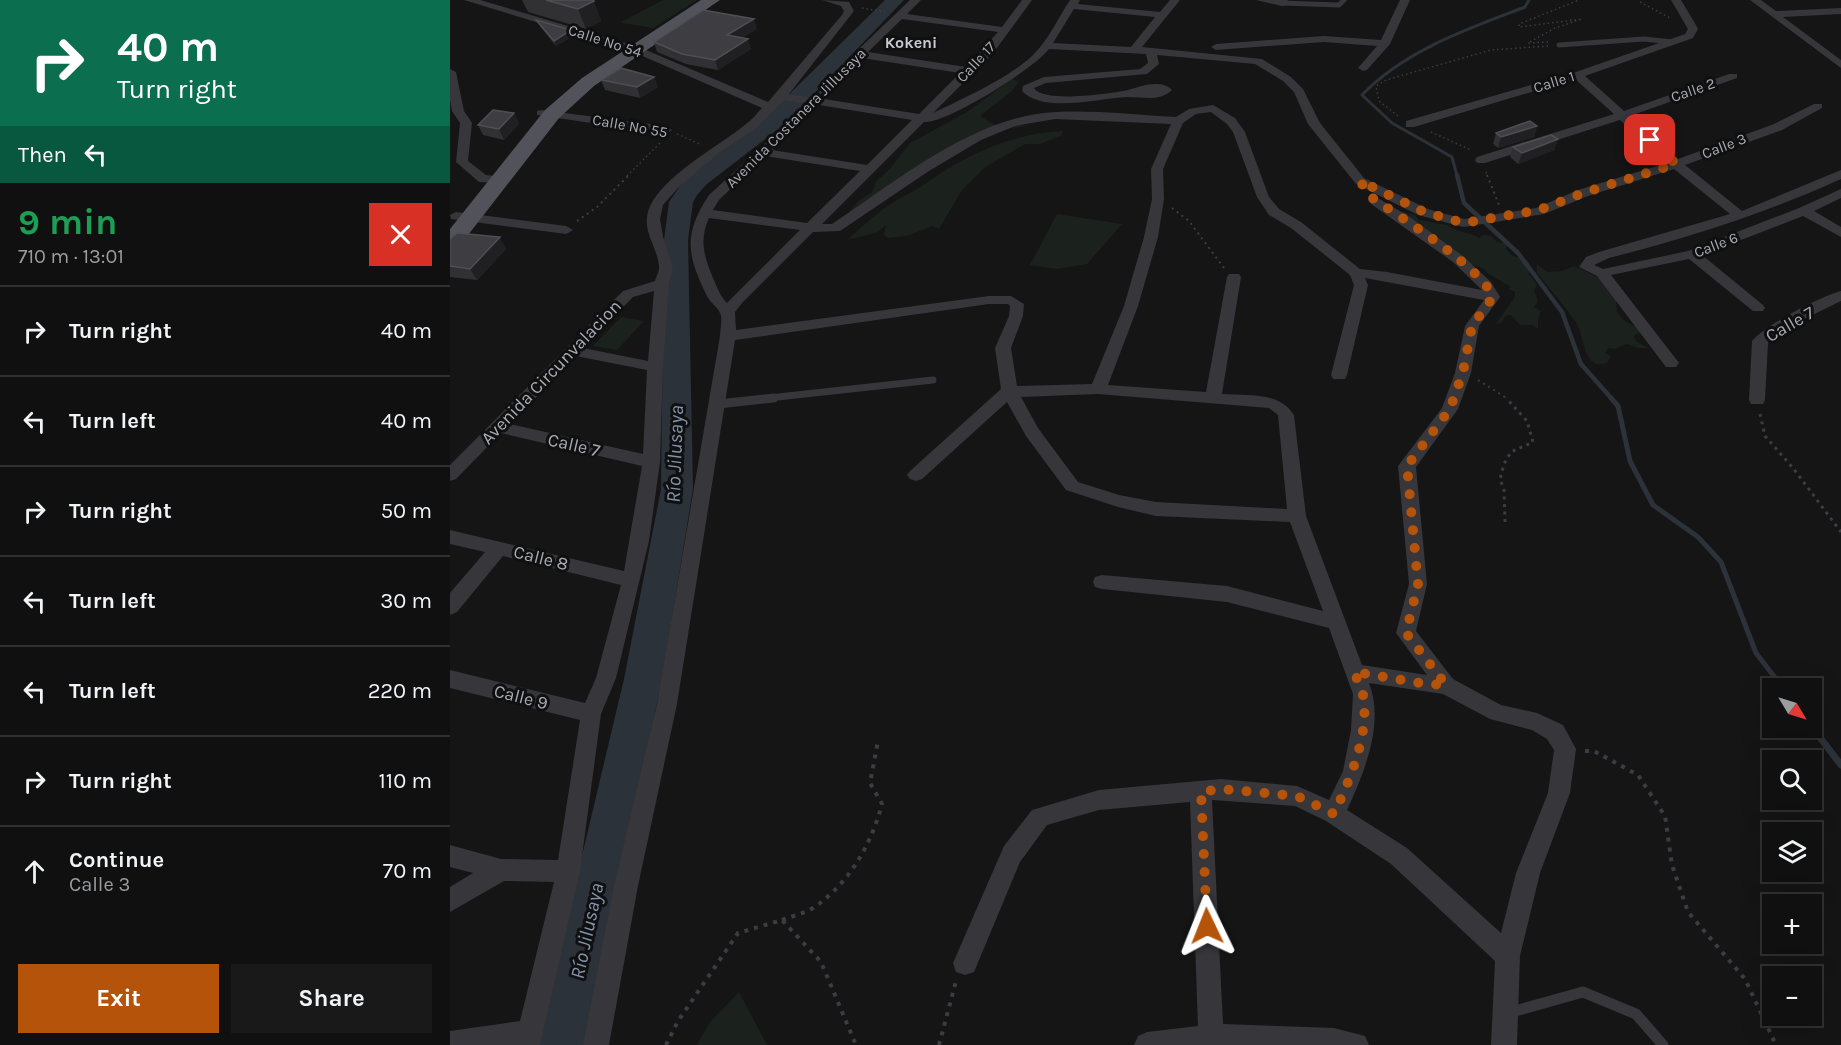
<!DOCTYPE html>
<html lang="en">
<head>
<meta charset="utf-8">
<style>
  :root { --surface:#101010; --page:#191919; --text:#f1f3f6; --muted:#9c9d9f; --line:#303030; --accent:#b45309 }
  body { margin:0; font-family:Karla,sans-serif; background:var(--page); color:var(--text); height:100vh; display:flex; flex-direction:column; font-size:22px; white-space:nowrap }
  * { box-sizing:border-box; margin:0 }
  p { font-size:20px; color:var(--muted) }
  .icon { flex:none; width:33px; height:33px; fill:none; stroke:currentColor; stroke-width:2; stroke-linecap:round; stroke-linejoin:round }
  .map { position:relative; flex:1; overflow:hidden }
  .panel { display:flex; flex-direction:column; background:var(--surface); width:450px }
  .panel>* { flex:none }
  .guide { background:#0b6e4f; color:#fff; overflow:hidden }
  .needle { width:39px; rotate:128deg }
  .fabs { position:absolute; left:1312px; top:678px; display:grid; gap:12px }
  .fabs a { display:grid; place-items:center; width:60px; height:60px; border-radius:0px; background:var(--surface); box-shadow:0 6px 24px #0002,0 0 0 2px var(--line); font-size:30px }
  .pin { position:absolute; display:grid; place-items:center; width:51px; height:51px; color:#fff; margin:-26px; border-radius:12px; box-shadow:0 3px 9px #0006 }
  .me { position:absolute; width:66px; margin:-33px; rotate:358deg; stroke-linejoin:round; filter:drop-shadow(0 0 4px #0008) }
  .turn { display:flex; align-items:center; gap:21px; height:126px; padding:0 18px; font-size:27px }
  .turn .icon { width:78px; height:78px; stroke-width:2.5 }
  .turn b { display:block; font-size:42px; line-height:51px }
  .then { display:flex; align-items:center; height:57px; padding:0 18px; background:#0003; gap:12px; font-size:22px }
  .round { display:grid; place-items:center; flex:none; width:63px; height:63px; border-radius:0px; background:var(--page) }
  .headline { display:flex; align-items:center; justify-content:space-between; height:102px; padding:0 18px }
  h1 { font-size:36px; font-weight:700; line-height:45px; color:#1e9e55 }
  .action { display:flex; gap:12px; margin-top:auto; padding:12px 18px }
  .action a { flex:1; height:69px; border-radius:0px; background:var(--accent); color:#fff; font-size:24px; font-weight:700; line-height:69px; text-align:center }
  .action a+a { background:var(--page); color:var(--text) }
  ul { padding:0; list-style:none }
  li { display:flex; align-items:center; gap:18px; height:90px; padding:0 18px; border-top:2px solid var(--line) }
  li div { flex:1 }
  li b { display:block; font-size:22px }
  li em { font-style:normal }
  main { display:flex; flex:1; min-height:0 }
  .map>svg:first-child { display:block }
  .green { fill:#1b211d }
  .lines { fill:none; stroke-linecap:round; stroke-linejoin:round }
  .stream-far3 { stroke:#2c3239; stroke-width:3 }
  .stream-far2 { stroke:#2c3239; stroke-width:4.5 }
  .stream-far1 { stroke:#2c3239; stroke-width:5 }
  .stream { stroke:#2c3239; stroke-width:7 }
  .river { fill:#2c3239; fill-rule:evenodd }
  .path-far3 { stroke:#3c3d42; stroke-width:1.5; stroke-dasharray:1.5 3; stroke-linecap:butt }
  .path-far2 { stroke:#3c3d42; stroke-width:2; stroke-dasharray:2 4; stroke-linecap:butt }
  .path-far1 { stroke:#3c3d42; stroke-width:3; stroke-dasharray:3 4.5; stroke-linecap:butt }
  .path { stroke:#3c3d42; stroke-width:4; stroke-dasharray:4 6; stroke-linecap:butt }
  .service-far3 { stroke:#36363b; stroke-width:5 }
  .service-far2 { stroke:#36363b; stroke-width:7 }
  .service-far1 { stroke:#36363b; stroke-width:9 }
  .service { stroke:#36363b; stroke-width:11 }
  .minor { fill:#36363b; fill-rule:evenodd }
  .primary { fill:#52535a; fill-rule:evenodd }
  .wall { fill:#313134 }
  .shaded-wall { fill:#202022 }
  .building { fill:#3e3e42; stroke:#4e4f54; stroke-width:1.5 }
  .route { stroke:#b45309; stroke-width:10; stroke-dasharray:0 18 }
  .labels { text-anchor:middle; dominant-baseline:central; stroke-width:6; stroke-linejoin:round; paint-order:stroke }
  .far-street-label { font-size:15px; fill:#a8aab5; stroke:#101011 }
  .far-neighbourhood-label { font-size:16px; font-weight:bold; fill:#c8cad2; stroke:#101011 }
  .street-label { font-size:18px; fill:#a8aab5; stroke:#101011 }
  .water-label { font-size:20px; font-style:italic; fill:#8294ad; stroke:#101011 }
</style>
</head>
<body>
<main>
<section class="panel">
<div class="guide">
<div class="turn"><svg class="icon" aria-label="right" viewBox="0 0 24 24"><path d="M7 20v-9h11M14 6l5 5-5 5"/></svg><div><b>40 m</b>Turn right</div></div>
<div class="then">Then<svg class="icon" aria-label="left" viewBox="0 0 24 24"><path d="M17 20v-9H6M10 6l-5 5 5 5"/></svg></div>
</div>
<div class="headline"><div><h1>9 min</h1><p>710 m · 13:01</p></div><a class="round" style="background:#d93025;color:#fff"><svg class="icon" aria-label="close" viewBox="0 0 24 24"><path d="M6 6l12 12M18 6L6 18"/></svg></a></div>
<ul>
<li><svg class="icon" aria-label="right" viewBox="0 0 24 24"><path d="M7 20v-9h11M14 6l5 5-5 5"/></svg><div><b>Turn right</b></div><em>40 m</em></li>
<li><svg class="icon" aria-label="left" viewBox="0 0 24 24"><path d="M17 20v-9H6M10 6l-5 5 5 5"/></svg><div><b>Turn left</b></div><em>40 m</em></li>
<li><svg class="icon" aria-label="right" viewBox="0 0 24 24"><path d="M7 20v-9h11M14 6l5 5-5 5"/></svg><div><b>Turn right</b></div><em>50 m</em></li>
<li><svg class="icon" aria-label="left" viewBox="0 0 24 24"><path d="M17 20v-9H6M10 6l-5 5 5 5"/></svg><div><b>Turn left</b></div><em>30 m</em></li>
<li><svg class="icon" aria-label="left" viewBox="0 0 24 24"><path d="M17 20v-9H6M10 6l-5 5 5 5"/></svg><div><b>Turn left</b></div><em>220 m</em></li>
<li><svg class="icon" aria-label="right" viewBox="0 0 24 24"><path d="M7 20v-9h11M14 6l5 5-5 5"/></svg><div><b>Turn right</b></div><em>110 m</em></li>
<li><svg class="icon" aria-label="ahead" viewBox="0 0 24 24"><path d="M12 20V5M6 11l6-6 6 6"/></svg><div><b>Continue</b><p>Calle 3</p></div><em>70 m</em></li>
</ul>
<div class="action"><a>Exit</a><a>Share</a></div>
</section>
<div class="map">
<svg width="1391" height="1045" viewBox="0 0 1391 1045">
  <rect width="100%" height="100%" fill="#151516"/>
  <g class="green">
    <polygon points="213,0 247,0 203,28 172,23 173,21"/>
    <polygon points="562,79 569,82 562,91 530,116 546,126 582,125 549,130 497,156 390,223 408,201 422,192 426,181 440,169 460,143 517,112"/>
    <path d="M613,131L611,136L590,144H575L534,168L512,190L489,229L482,226L457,236L438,238L434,235L436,225L426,233L397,240C412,227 427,212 444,202C453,196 463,192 472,186C515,155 559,134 613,131Z"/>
    <path d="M947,210L965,215L969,220C980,221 988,224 998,225C1006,233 1019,231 1029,238L1033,235L1041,236L1046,241L1057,244L1056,249L1063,256L1077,260L1080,265L1079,274L1087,285L1084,291L1088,301L1084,307L1091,311L1088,319V329L1083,325H1070L1061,315L1055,316L1052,322L1045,325L1065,297V292L1058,289L1061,287L1039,274L1034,269L1021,264L999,245Z"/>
    <polygon points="607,214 672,224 637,264 607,269 580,265"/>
    <path d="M1087,264L1097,272L1112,271L1124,266L1153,280L1166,298L1167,312L1173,320L1190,329L1191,332L1183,336L1187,342L1198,348H1188L1177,344L1165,349L1158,348L1155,353L1161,356L1157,363C1150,365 1144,365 1140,359C1133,351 1132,330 1125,321C1113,304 1100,289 1087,273Z"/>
    <polygon points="171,317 194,321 167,350 143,346"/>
    <polygon points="289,992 317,1045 247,1045 260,1022"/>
  </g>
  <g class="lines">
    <path class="stream-far3" d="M1007,176L1002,157L942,123L912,95C955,50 1018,29 1075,7L1079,0"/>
    <polyline class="stream-far2" points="1007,175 1014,203 1068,253 1112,312 1131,364 1162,399"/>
    <polyline class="stream-far1" points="1161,398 1168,406 1180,461 1203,505 1248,537 1271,562 1306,653 1330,684"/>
    <g class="stream">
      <polyline points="1328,682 1333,688"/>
      <polyline points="1362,727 1391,765"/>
    </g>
    <polygon class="river" points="435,0 454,0 336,123 257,184 247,195 243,202 238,240 243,489 212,679 135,1045 87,1045 174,679 211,489 214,240 219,202 230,186 241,174 320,113"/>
    <g class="path-far3">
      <polyline points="1190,2 1220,18"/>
      <polyline points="412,8 435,12"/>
      <polyline points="1098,42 1078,43 1105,28 1132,19 1069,27 1069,24 1129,0"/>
      <polyline points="948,116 929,101 926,86 936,80 1041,50 1099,46"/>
      <polyline points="981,132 1021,150"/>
      <polyline points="227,134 252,145"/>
      <polyline points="1036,172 1038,176"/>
      <polyline points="177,176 211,142"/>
    </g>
    <g class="path-far2">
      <polyline points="1037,175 1049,205"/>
      <polyline points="722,208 739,221 774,268"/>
      <polyline points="127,221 147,207 179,175"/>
      <polyline points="1028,380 1058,399"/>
    </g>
    <g class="path-far1">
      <polyline points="1310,414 1315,436 1343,468 1391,532"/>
      <polyline points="1055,522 1054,490 1050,479 1054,464 1061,452 1083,442 1077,421 1056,398"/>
    </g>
    <g class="path">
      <polyline points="1135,751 1144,751 1188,775 1215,816 1222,865 1238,912 1295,979 1326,1045"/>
      <path d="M332,920C342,916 353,914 363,908C399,884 421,845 432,804L420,783L428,741"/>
      <polyline points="216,1045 228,1021 288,933 332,920 371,962 406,1045"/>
      <polyline points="489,1045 506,981"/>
    </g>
    <g class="service-far3">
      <polyline points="832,3 889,5 894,0"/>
      <polyline points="1109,45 1194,39 1223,42"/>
    </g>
    <polyline class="service-far2" points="310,399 483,380"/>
    <polyline class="service-far1" points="268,404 324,398"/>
    <polyline class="service" points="1058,1013 1133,992 1186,1014 1213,1045"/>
    <g class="minor">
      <path d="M14,0H30L189,47L318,102L392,15L394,11L391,6L372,0L399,2L404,11L339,94L364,98L392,65L460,0H471L457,14L552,27L572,0H582L544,52L483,113C512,99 561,77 584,54C599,39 608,18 620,0H630L628,4L710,12L720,0H730L692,47L812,59L841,77L853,89L870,123L914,178L978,209L1014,219L1086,208L1128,190L1217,163L1170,120L1035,163H1027L1025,160L1027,157L1164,114L1125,79L964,127H956V121L1123,73L1235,34L1238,29L1221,0H1231L1246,25L1248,29L1243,38L1135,76L1174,111L1279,74H1287V78L1180,116L1228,159L1324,124L1364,104H1372V108L1332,130L1235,165L1292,211L1391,170V179C1316,213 1239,238 1159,258L1144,265L1153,269L1238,251L1349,208L1391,189V198L1364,211L1391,227V237L1353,216L1252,255L1313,305L1315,308L1313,311H1303L1239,259L1161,275L1226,359L1229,363L1226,367H1216L1147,276L1129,267L1136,257L1149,252L1280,214L1224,169L1138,196L1094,214L1014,227L1009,226L968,215L906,184L858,124L844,92L833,81L805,64L707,55L709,64L697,74L596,83L584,88C593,103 656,94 673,91C684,89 694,84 705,84C712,84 717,85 722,90C709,102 693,97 677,97C649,98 594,114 572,91L573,86L594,77L690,69L698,63L696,54L599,49C585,68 496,124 474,122L372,224H382C447,181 526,115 606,112C645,110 686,115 726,117L739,109L763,105L785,118L795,132L819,197L829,209L851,222L910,269L937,272L1032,290L1003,262L921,204L919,201L921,198L926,197L960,217L1013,256L1041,282L1050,297L1029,326L1021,373L1008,409L966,467L977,584L966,631L1003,679L1051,705L1087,713L1113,725L1126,749L1120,793L1090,873L1070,956L1067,1045H1041L1045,961L941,864L876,821L845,806L762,800L773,1024L884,1028L915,1036L919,1045H684L688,1036L697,1032L748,1026L740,802L649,810L597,825L570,862L524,972L515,975L506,972L503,963L554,846L582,810L649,790L771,779L847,786L879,800L893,771L901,730L903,694L879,628L777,602L652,589L645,587L643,582L645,577L652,575L777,586L873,611L840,522L706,516L668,507L616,490L576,436L557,402L472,479L466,481L460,479L457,475L460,471L551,389L545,348L559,316L560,306L558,304H539L285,340L227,704L188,886L159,1045H133L164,886L207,704L270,336C270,330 273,318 270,313C267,306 259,302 256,294C236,253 234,233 259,195L358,104L334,100L304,130L269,153L229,187L213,205L210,219L213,237L223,267L219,284L213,367L210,462L199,541L166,678L151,714L130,871L90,1045H0V1031L70,1021L104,882L54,881L0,912V887L23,873L0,867V845L51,859L108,860L130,720L0,688V670L135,703L146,678L171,585L53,556L7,612L0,615V593L35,552L0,544V530L174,571L192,466L51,433L6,479L0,481V465L173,291L205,281C206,277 209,272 209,268C209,251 195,236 197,218C200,182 270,146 296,124C302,120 307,113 312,108L181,51ZM624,9L705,17L681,47L603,43ZM452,19L548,32L516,67L418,52ZM412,58L510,73L469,114L374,99ZM369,105L462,120L417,165L322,150ZM761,112L777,124L783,132L807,197L819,215L841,228L900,275L904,285L881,375L883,379H895L897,375L918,285L915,278L1034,300L1015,326L1005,373L992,408L948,466L959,584L946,633L977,675L912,665L856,516L844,415C829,391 797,396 772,394L791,277L789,274H779L777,277L756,392L658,385L688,306L708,237L714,199L713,169L733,123L746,114ZM605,119L721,124L701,169L702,199L694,237L674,306L642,384L567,386L561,348L573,316L574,304L561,296H539L286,330L285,312L293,302L363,232L390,231L479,171L531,140L565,126ZM315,156L410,171L357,223L263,210L269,200ZM259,218L350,230L277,303C270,296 267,287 263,278C254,256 249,240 259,218ZM204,291L198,361L133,348L183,297ZM126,356L197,370L193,454L60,424ZM648,394L819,408L828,415L837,509L706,502L669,495L628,482L588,428L571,397ZM919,683L993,694L1040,719L1082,730L1097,739L1104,750L1098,793L1066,873L1051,933L957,848L897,810C914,773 935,724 919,683Z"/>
      <polygon points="806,0 838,0 836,5 832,6"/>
      <polygon points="950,0 960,0 940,44 917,70 913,71 908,68 927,46 874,42 766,50 761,47 766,44 874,36 931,40"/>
      <polygon points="1300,0 1311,0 1326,11 1391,8 1391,14 1333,17 1391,60 1391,68"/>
      <polygon points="0,69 6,72 14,111 22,123 18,161 36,175 54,177 56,180 54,183 29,182 6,162 10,123 2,111 0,100"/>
      <polygon points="91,110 216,126 222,130 216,134 87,115 87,111"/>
      <polygon points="6,212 116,226 123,230 116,234 1,219 0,215"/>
      <path d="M1391,291V301L1334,329L1318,343L1315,400L1313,404H1301L1299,400L1302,341C1315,325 1371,296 1391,291Z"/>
    </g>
    <polygon class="primary" points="251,0 270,0 144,86 109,118 8,248 0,249 0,229 95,110 132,78"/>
  </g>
  <g class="wall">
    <polygon points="72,0 143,0 151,21 136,29 78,12"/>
    <polygon points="86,20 123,36 106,46 89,25"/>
    <polygon points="307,29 292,38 301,49 268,70 236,64 207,52 204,42"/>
    <polygon points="204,77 208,87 190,98 155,90 151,80"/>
    <polygon points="64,113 69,124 54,140 33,135 28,125"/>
    <polygon points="1087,126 1084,137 1048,148 1043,144 1046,133"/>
    <polygon points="1108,139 1104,150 1068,164 1060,157 1063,147"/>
    <polygon points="0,239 56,249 27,280 0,277"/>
  </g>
  <g class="shaded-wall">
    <polygon points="144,1 151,21 136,29 128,9"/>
    <polygon points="304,19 307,29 280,45 277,35"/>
    <polygon points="121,30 123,36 106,46 104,41"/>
    <polygon points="298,39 301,49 268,70 265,60"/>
    <polygon points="204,77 208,87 190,98 187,87"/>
    <polygon points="64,113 69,124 54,140 49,129"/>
    <polygon points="1087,126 1084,137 1048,148 1051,137"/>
    <polygon points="1108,139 1104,150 1068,164 1072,153"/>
    <polygon points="50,237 56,249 27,280 20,269"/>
  </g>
  <g class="building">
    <polygon points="96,0 143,0 144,1 128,9"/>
    <polygon points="253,10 304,19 277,35 298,39 265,60 232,54 204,42"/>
    <polygon points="86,20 121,30 104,41"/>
    <polygon points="171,68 204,77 187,87 151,80"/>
    <polygon points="43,110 64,113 49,129 28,125"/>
    <polygon points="1080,121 1087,126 1051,137 1046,133"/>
    <polygon points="1101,135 1108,139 1072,153 1063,147"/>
    <polygon points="7,233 50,237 20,269 0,266 0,239"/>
  </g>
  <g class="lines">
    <path class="route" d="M757,926L751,792L771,789L847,796L884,814C900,779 920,734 913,695C911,687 907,679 904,672L976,684L996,685L956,633L968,584L957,466L1000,409L1013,372L1022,326L1043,297C1031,267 950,217 921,197L910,181L974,212L1014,223L1089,210L1133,193L1226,164L1200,140"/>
  </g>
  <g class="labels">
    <g class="far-street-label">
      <text transform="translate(155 41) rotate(18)">Calle Nº 54</text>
      <text transform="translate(526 62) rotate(-47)">Calle 17</text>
      <text transform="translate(1104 82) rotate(-17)">Calle 1</text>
      <text transform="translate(1243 90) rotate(-19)">Calle 2</text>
      <text transform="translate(346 118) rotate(-45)">Avenida Costanera Jillusaya</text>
      <text transform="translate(180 126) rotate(10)">Calle Nº 55</text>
      <text transform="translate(1274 146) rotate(-21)">Calle 3</text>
      <text transform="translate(1266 245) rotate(-21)">Calle 6</text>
    </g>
    <g class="far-neighbourhood-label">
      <text x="461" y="42">Kokeni</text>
    </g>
    <g class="street-label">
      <text transform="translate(1340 324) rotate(-30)">Calle 7</text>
      <text transform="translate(101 372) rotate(-46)">Avenida Circunvalacion</text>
      <text transform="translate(124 445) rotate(13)">Calle 7</text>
      <text transform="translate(91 558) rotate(14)">Calle 8</text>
      <text transform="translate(71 697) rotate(14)">Calle 9</text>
    </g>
    <g class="water-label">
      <text transform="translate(225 454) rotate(-88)">Río Jilusaya</text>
      <text transform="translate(137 931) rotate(-78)">Río Jilusaya</text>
    </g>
  </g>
</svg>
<div class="fabs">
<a><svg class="needle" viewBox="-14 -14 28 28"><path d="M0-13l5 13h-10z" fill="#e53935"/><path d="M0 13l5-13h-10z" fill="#9c9d9f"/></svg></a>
<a><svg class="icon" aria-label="search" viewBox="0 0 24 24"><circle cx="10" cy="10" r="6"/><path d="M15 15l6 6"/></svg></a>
<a><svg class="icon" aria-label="layers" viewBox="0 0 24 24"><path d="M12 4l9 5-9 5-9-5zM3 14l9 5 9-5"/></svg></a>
<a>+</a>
<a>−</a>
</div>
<div class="pin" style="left:1200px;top:140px;background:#d93025"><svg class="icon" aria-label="arrive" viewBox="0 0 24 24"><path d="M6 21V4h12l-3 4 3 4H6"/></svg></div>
<svg class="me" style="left:757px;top:926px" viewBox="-20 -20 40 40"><path d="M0-17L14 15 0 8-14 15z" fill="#b45309" stroke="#fff" stroke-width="4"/></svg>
</div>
</main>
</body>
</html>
